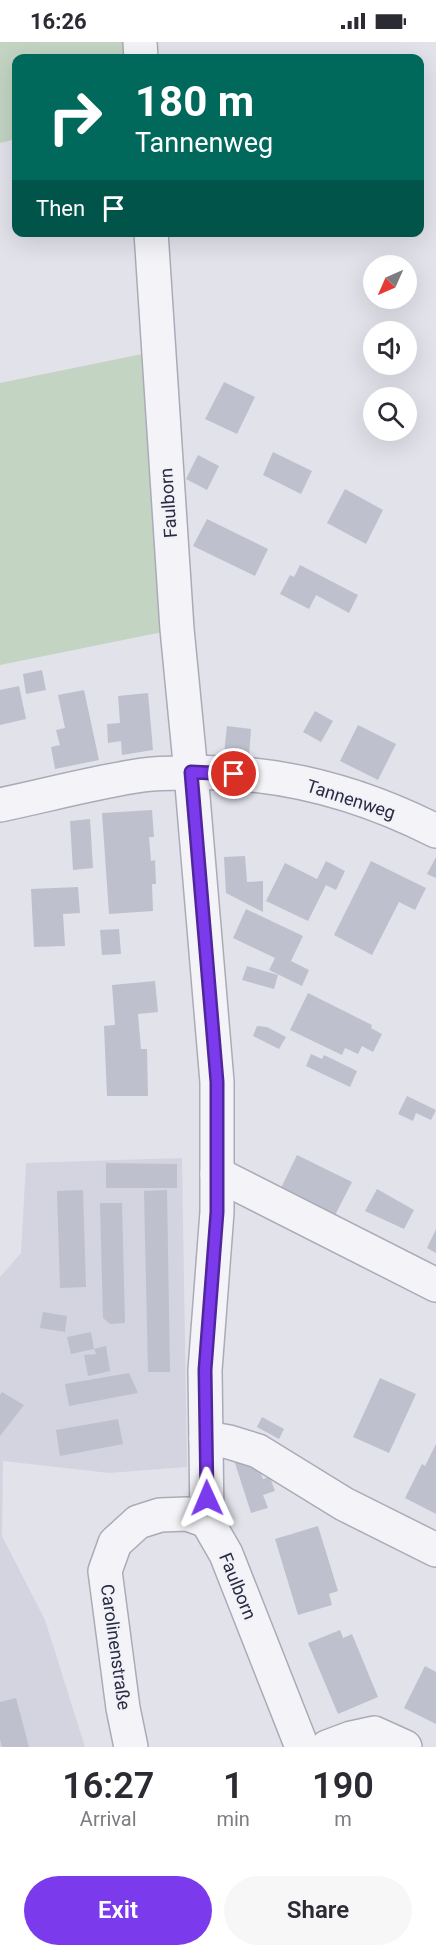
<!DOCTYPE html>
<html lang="en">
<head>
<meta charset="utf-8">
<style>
  :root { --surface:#fff; --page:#f7f7f7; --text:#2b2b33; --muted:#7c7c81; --accent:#7c3aed }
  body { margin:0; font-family:Roboto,sans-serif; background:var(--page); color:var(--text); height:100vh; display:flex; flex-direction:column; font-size:22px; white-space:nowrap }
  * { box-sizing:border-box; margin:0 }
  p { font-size:20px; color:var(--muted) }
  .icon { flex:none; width:33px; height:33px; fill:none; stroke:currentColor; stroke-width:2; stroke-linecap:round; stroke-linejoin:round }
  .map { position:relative; height:1705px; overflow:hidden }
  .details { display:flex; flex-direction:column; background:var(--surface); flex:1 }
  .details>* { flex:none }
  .banner { position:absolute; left:12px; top:12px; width:412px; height:183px; border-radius:12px; box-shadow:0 6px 24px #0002; background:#00695c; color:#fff; overflow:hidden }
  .needle { width:39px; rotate:225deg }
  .tools { position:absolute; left:363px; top:213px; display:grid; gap:12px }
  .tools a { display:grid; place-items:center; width:54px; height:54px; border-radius:50%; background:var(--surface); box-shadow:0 6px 24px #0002; font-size:30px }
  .pin { position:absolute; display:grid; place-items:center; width:51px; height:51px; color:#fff; margin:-26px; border:3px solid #fff; border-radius:50%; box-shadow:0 2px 6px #0007 }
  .me { position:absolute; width:66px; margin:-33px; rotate:359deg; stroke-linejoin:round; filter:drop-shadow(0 0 4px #0008) }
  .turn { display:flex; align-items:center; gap:21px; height:126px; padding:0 24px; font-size:27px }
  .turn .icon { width:78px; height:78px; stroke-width:2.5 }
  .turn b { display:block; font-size:42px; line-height:51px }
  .then { display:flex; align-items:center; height:57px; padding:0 24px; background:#0003; gap:12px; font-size:22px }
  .eta { display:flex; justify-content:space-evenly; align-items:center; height:102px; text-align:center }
  .eta b { font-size:36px; font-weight:600; line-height:42px }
  .button { display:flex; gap:12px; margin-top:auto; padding:12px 24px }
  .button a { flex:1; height:69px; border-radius:36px; background:var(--accent); color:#fff; font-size:24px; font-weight:600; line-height:69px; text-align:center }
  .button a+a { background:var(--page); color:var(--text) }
  .status { display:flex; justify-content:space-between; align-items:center; height:42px; padding:0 30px; background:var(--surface); direction:ltr }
  .status svg { height:16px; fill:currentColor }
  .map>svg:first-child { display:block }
  .built { fill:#d3d4df }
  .green { fill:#c3d4c3 }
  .building { fill:#bfc0cd }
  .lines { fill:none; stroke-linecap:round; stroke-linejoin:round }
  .minor-casing { stroke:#aaabb8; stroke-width:36 }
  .minor { stroke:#f4f4f8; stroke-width:33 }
  .route-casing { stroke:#51269a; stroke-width:15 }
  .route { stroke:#7c3aed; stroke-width:10 }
  .labels { text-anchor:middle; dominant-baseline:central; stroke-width:4.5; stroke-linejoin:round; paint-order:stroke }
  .street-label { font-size:18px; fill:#2a2b42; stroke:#f1f2f7 }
</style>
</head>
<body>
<div class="status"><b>16:26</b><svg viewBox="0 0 49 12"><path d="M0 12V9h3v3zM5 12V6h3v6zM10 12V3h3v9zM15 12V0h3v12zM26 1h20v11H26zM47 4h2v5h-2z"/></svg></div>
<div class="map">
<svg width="436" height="1705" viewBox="0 0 436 1705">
  <rect width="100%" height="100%" fill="#e1e2ea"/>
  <polygon class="built" points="182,1116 187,1425 109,1431 3,1419 2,1494 45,1578 85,1705 0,1705 0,1235 21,1211 26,1121"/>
  <g class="green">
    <polygon points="0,0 140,0 141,16 16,16 16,97 0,101"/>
    <polygon points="157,309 177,587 0,623 0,341"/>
  </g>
  <g class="building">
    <polygon points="224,340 255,355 237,392 205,377"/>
    <polygon points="273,410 312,429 301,452 263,433"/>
    <polygon points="198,413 219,424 207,448 186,437"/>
    <polygon points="345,447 383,468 366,502 327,481"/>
    <polygon points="207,477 268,507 255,534 193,504"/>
    <polygon points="300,523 358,553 349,571 316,553 309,567 280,552 290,533 294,535"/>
    <polygon points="42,628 46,648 26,652 23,632"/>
    <polygon points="19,644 26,677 0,683 0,648"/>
    <polygon points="84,648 99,718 55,727 51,705 60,703 56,688 65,686 58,653"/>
    <polygon points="148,651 153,708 122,713 121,699 108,701 107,682 120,681 118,654"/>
    <polygon points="315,669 333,679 321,700 303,690"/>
    <polygon points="358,683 396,702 378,738 340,719"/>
    <polygon points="227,684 251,687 249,714 224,712"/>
    <polygon points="152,768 154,795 149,795 151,819 155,818 156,842 152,842 153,869 109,872 102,771"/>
    <polygon points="90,777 93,826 73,828 70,779"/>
    <polygon points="245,814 247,840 263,839 263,870 226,851 224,815"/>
    <polygon points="436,815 436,836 427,832"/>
    <polygon points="326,819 345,829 336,848 326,843 308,879 266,859 285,821 317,837"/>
    <polygon points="371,819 426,846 415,868 399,860 372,913 334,893"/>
    <polygon points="78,845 80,871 63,872 65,904 34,905 31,847"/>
    <polygon points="246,867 303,894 291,919 309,928 302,944 269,928 275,916 233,896"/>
    <polygon points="119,887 121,912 102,913 100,888"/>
    <polygon points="247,924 278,933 274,947 242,938"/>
    <polygon points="155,939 158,970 138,972 141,1007 147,1007 148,1054 107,1054 104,984 115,983 112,943"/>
    <polygon points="308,951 372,983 371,986 382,992 373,1010 362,1004 358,1012 345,1006 342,1013 290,988"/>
    <polygon points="257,984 267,985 286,995 279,1007 253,994"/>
    <polygon points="311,1012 322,1017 324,1013 357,1029 350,1045 306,1024"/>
    <polygon points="407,1054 436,1068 431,1078 416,1071 413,1079 398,1072"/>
    <polygon points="297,1113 352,1140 332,1179 278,1152"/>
    <polygon points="106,1121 177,1122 177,1146 106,1146"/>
    <polygon points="377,1147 414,1168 404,1187 365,1169"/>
    <polygon points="83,1148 86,1245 60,1246 57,1149"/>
    <polygon points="167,1148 170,1330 148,1330 144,1149"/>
    <polygon points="100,1161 122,1161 125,1281 110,1282 103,1276"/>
    <polygon points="436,1187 436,1211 427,1206"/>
    <polygon points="43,1270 67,1274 65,1290 40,1286"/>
    <polygon points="91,1290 94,1307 71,1312 67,1295"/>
    <polygon points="106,1304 110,1329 88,1334 84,1313 96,1312 94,1307"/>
    <polygon points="129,1331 138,1351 69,1364 65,1342"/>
    <polygon points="380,1336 416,1352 389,1411 353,1395"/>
    <polygon points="2,1350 24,1363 0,1394 0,1353"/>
    <polygon points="262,1375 284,1387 279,1397 257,1385"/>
    <polygon points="118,1377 123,1402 60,1414 56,1388"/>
    <polygon points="436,1402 436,1472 405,1456 422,1422 425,1424"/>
    <polygon points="255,1416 263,1437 270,1435 275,1449 263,1453 268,1466 251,1471 234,1418"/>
    <polygon points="318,1484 338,1549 329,1552 332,1563 298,1573 275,1497"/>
    <polygon points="340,1588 343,1596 352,1592 378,1655 338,1672 308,1601"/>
    <polygon points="425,1624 436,1630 436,1682 404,1666"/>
    <polygon points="16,1656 29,1705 2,1705 0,1697 0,1660"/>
  </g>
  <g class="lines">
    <g class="minor-casing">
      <g id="minor">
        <polyline points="140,0 141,16"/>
        <polyline points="151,190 177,587 191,731 217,1040 217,1170 205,1328 207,1479 226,1512 302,1705"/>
        <path d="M0,763C48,753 95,740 143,733C157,731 171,731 185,731C273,727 357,749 436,789"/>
        <polyline points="217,1132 436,1243"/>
        <polyline points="206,1396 229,1400 258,1409 344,1462 436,1508"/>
        <polyline points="131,1705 123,1666 105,1529 115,1501 138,1480 160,1473 187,1472 207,1479"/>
        <polyline points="327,1705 351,1696 374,1691 405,1705"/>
      </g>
    </g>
    <use href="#minor" class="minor"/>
  </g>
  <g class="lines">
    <g class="route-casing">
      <polyline id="route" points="207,1456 205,1328 217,1170 217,1040 191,730 234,732"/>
    </g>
    <use href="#route" class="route"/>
  </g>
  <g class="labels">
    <g class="street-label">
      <text transform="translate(168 461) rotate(-94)">Faulborn</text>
      <text transform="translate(351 757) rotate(18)">Tannenweg</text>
      <text transform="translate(238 1544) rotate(68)">Faulborn</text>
      <text transform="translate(116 1605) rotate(82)">Carolinenstraße</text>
    </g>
  </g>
</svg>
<div class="tools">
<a><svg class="needle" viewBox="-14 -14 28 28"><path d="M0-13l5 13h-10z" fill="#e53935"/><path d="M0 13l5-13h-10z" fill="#7c7c81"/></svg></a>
<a><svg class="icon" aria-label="sound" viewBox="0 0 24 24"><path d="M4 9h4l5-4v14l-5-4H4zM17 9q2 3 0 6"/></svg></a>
<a><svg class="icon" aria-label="search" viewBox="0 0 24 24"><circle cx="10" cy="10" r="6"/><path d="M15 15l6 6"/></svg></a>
</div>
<div class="pin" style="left:234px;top:732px;background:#d93025"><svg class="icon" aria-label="arrive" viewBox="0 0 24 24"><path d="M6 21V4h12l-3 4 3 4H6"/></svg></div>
<svg class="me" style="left:207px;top:1456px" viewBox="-20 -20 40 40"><path d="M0-17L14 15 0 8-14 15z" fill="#7c3aed" stroke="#fff" stroke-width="4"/></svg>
<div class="banner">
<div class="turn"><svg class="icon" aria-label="right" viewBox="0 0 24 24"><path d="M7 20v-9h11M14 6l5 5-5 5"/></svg><div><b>180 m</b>Tannenweg</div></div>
<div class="then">Then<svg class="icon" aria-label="arrive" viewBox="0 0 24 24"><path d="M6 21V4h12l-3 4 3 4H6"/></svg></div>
</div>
</div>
<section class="details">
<div class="eta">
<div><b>16:27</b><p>Arrival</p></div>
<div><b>1</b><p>min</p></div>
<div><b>190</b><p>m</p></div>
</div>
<div class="button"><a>Exit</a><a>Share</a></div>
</section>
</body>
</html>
